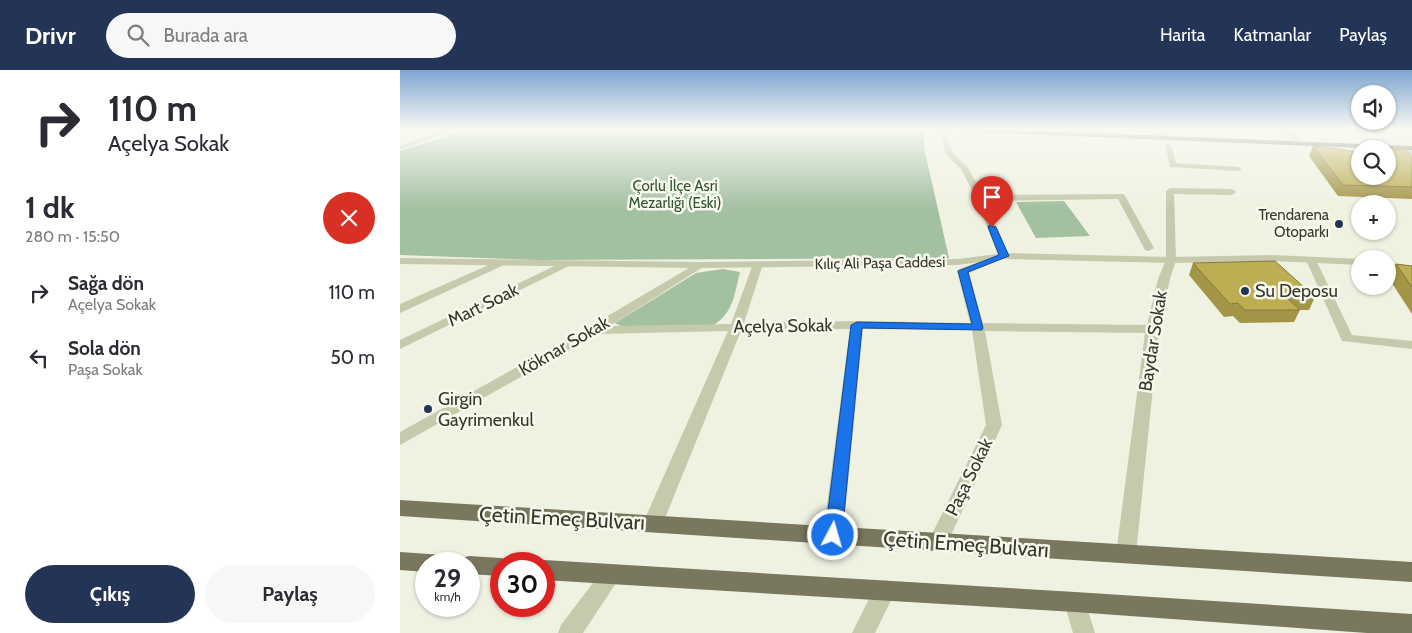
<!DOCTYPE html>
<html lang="tr">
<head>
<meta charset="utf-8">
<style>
  :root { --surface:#fff; --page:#f7f7f7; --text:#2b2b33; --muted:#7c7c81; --accent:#233457 }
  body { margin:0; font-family:Cabin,sans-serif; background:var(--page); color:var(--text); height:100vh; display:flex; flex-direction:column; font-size:19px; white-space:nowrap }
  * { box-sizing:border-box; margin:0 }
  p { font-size:16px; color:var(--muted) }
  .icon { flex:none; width:28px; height:28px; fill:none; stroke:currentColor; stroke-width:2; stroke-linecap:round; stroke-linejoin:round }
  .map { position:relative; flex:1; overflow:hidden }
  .panel { display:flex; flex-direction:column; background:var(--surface); width:400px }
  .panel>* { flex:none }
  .top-card { background:#fff; color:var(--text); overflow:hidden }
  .controls { position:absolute; left:951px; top:15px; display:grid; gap:10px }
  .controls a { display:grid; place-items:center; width:45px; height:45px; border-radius:50%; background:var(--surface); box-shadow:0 1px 4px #0004; font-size:25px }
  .speed { position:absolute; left:15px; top:482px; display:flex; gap:10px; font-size:25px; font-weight:700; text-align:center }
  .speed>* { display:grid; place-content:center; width:65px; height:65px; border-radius:50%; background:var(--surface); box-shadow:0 1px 4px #0004; line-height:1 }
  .speed small { font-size:12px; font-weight:400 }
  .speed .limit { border:8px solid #d22; background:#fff; color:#111 }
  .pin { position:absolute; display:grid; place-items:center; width:42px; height:42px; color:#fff; margin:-51px -21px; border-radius:50% 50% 50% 0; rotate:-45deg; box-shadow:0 0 5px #0007 }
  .pin .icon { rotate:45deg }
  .me { position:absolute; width:55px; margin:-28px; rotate:6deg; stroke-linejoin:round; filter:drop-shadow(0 0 4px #0008) }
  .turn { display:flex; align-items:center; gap:18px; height:105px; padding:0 25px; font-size:22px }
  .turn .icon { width:65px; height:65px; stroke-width:2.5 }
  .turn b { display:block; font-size:35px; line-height:42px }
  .round { display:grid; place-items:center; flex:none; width:52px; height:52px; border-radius:26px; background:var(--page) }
  .overview { display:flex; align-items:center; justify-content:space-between; height:85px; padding:0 25px }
  h1 { font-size:30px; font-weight:700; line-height:38px }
  .cta { display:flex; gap:10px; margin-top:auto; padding:10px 25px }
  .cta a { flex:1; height:58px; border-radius:30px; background:var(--accent); color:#fff; font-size:20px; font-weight:700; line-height:58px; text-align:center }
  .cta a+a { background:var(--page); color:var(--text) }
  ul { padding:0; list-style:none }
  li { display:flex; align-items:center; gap:15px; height:65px; padding:0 25px }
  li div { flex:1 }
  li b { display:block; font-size:19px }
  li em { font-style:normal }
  header { display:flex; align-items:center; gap:30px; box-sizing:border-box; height:70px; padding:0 25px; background:var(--accent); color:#fff }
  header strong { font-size:24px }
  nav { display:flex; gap:28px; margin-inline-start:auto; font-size:18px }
  .search { width:350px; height:45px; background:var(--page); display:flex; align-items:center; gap:12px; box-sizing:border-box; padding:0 18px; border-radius:28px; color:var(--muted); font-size:19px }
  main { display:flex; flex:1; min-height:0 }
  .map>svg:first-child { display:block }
  .green { fill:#a3c0a1 }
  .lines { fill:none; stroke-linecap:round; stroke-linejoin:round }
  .minor { fill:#c7c9ad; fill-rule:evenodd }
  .tertiary { fill:#c7c9ad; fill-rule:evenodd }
  .primary { fill:#79775e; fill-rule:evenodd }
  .wall { fill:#a39547 }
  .building { fill:#bdad53; stroke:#84793a }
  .route { fill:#1a73e8; stroke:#114b97 }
  .poi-dot { fill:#233457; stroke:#f7f9ed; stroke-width:2 }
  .labels { text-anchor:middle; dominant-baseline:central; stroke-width:5; stroke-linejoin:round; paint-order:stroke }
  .far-park-label { font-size:15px; fill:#325531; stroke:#f7f9ed }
  .far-poi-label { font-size:15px; fill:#38372b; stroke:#f7f9ed; text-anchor:end }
  .far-street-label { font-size:15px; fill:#38372b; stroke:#f7f9ed }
  .poi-label { font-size:18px; fill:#38372b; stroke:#f7f9ed; text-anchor:start }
  .street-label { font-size:18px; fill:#38372b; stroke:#f7f9ed }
  .near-street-label { font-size:21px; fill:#38372b; stroke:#f7f9ed }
</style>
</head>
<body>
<header>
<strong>Drivr</strong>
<div class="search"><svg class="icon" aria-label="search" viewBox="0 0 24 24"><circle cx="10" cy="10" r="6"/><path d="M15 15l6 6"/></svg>Burada ara</div>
<nav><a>Harita</a><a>Katmanlar</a><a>Paylaş</a></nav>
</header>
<main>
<section class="panel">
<div class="top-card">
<div class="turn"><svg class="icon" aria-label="right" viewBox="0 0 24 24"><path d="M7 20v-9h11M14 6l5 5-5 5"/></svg><div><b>110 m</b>Açelya Sokak</div></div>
</div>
<div class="overview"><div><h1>1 dk</h1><p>280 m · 15:50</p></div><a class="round" style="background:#d93025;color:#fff"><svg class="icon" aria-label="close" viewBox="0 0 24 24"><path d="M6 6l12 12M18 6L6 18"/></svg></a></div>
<ul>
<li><svg class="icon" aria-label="right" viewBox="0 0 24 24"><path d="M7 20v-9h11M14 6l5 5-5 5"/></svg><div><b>Sağa dön</b><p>Açelya Sokak</p></div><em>110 m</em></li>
<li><svg class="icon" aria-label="left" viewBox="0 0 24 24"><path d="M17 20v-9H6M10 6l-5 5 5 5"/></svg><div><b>Sola dön</b><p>Paşa Sokak</p></div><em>50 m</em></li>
</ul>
<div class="cta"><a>Çıkış</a><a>Paylaş</a></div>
</section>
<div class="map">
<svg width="1012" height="563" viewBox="0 0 1012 563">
  <rect width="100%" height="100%" fill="#eff2e1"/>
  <g class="green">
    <polygon points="69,59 480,59 523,61 525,82 549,188 135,190 0,185 0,81"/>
    <polygon points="664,131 690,166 636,168 616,132"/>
    <path d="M323,199L340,202C334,225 334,243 312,256L223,257L215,253L296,203Z"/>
  </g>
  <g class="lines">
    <g class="minor">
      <polygon points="538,59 544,59 553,84 567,96 583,125 724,124 754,178 749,181 745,180 718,129 585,131 609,186 569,203 583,253 747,255 758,209 766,190 766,121 770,118 832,119 836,122 832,125 774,124 776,190 770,209 759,259 736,484 733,490 726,493 719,490 716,484 745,263 585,261 602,355 545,478 538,481 531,478 528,472 586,355 572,260 463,259 443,465 440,471 433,473 426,471 423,465 450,259 341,261 263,453 260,459 253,461 246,459 243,453 328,261 197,264 0,375 0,362 189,257 299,192 304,195 303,197 210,256 331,254 353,194 358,191 363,194 344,253 457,251 570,253 557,201 559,199 598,185 576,128 561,99 546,85"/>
      <polygon points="760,59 766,59 768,66 764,66"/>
      <polygon points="765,74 771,75 776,93 838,97 842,99 838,101 770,97"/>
      <polygon points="986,75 1012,80 1012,84 986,79"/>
      <polygon points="911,187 916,190 952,265 1012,271 1012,279 942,271 906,190"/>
      <polygon points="100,190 104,191 105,193 104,195 0,243 0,234"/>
      <polygon points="165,191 169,192 170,194 169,196 0,279 0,270"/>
      <polygon points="212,494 219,497 222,504 183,563 158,563 161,555 205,497"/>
      <polygon points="485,510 493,513 496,520 475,563 452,563 477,513"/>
      <polygon points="675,522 683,525 695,563 673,563 664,532 667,525"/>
    </g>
    <g class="tertiary">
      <polygon points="47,59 57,59 0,80 0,76"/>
      <polygon points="874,59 882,59 903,70 898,71"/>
      <polygon points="604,183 771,187 873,185 960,189 960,195 873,191 771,193 604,189 558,195 299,198 0,194 0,188 299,192 558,189"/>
      <polygon points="988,193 1012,196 1012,202 988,199"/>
    </g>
    <g class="primary">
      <polygon points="543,59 597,59 1012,76 1012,80 546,61"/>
      <polygon points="0,430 1012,492 1012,512 0,446"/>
      <polygon points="0,482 43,485 50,487 53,494 26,494 26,502 0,500"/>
      <polygon points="69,486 101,488 108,490 110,494 101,494 101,506 69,504 69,494 59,494 62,488"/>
      <polygon points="144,490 675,522 1012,544 1012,563 967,563 675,542 144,510 144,494 136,494"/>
    </g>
  </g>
  <g class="wall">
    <polygon points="913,76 948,81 1012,86 1012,129 938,126 909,86"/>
    <polygon points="793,193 915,227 909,240 900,240 894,252 840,253 833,246 824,247 789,205"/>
    <polygon points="996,194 1012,196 1012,244 988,207"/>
  </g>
  <g class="building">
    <polygon points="913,76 939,79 948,81 960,81 960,106 988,106 988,80 1005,80 1012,86 1012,117 943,115"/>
    <polygon points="875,191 915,227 887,228 900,240 845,240 838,233 830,234 793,193"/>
    <polygon points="996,194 1012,196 1012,217"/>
  </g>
  <linearGradient id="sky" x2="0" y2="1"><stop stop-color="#7fa6d0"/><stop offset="0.43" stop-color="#f8f9f2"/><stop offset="1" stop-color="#f8f9f2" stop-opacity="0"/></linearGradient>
  <rect width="1012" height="138" fill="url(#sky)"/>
  <polygon class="route" points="589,155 596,157 609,186 568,202 583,258 582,260 462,258 442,465 439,470 433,472 428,470 425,465 451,255 457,252 572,254 558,201 599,185 588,157"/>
  <g class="poi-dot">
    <circle cx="939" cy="154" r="5"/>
    <circle cx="845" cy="221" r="5"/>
    <circle cx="28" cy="339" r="5"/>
  </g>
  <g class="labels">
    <g class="far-park-label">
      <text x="275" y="116">Çorlu İlçe Asri<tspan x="275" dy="17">Mezarlığı (Eski)</tspan></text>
    </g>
    <g class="far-poi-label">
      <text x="929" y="145">Trendarena<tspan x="929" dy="17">Otoparkı</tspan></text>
    </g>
    <g class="far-street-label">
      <text transform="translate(480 193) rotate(-1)">Kılıç Ali Paşa Caddesi</text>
    </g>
    <g class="poi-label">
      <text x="855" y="221">Su Deposu</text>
      <text x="38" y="329">Girgin<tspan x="38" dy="21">Gayrimenkul</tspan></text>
    </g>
    <g class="street-label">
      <text transform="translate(83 235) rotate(-26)">Mart Soak</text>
      <text transform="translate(383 256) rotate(-1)">Açelya Sokak</text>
      <text transform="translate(753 271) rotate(-81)">Baydar Sokak</text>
      <text transform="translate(164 276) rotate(-30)">Köknar Sokak</text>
      <text transform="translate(569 407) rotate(-64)">Paşa Sokak</text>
    </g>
    <g class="near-street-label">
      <text transform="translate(162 448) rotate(3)">Çetin Emeç Bulvarı</text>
      <text transform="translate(566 474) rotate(4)">Çetin Emeç Bulvarı</text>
    </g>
  </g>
</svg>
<div class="controls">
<a><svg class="icon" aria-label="sound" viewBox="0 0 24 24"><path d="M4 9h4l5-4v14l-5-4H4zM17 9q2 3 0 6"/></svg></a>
<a><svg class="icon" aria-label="search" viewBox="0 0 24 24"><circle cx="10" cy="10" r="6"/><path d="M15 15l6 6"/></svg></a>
<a>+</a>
<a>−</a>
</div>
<div class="speed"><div>29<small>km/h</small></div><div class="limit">30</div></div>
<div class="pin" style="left:592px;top:157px;background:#d93025"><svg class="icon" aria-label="arrive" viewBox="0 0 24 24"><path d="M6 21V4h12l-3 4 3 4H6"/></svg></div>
<svg class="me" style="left:433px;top:465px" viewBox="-20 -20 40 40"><circle r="17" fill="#1a73e8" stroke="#fff" stroke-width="3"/><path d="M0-11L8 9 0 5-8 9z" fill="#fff"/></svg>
</div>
</main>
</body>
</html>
